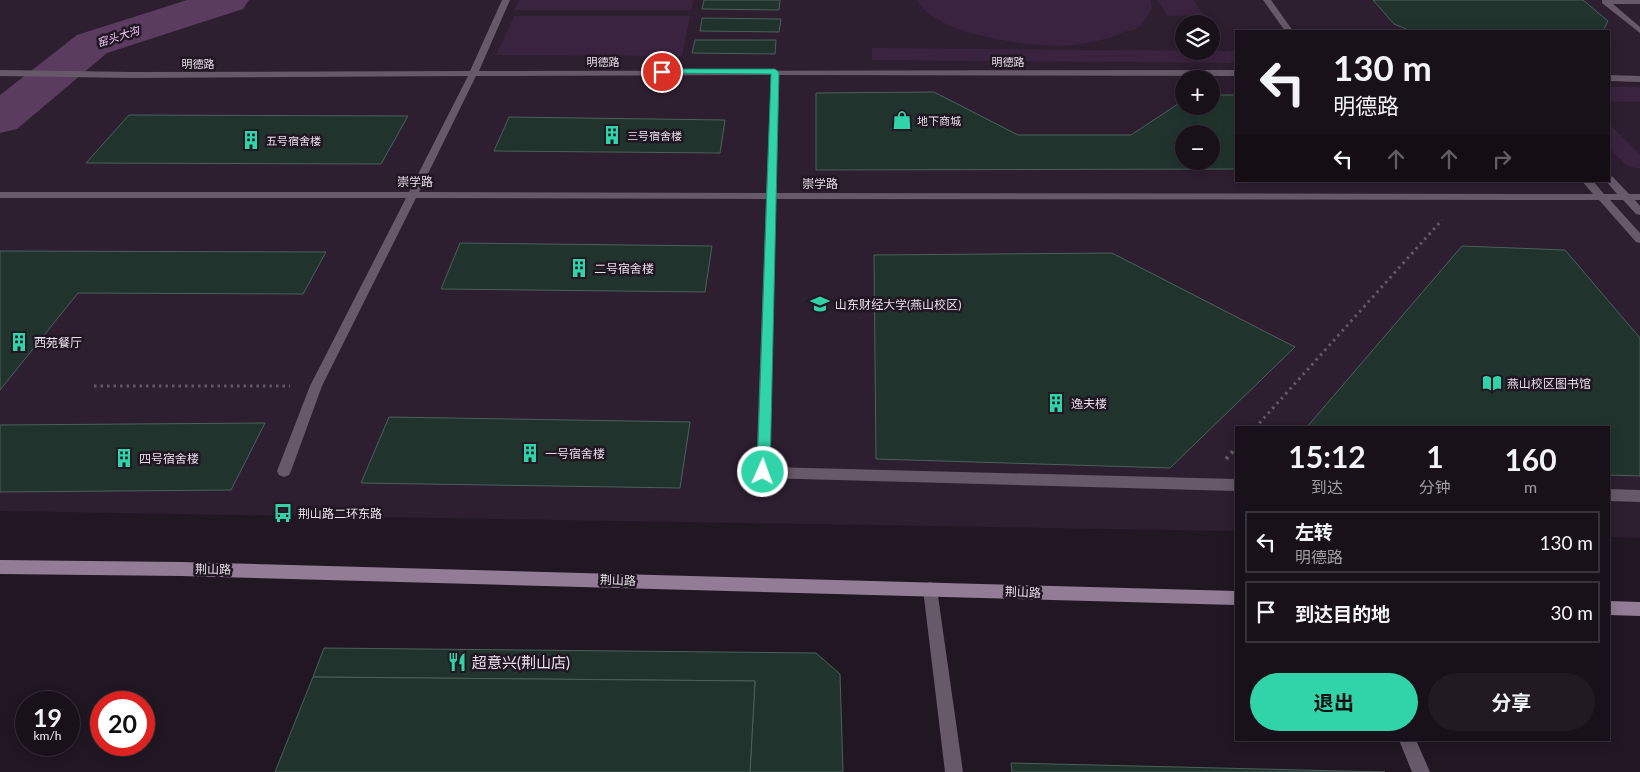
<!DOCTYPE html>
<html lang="zh">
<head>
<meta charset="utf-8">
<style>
  :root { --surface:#19111a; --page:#221a23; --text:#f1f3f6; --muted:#9f9da2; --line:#373139; --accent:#31d4a9 }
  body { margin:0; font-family:Lato,"Noto Sans SC",sans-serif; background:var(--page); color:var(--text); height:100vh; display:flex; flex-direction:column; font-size:19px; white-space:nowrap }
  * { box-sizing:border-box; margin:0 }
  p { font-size:16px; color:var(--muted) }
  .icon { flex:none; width:28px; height:28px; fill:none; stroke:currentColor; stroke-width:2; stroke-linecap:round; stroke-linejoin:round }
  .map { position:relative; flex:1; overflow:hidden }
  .drawer { position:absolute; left:1235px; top:426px; width:375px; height:315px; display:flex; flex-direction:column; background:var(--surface); border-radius:0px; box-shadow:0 2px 12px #0003,0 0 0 1px var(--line) }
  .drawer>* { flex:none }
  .banner { position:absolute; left:1235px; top:30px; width:375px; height:152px; border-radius:0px; box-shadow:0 2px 12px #0003,0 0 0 1px var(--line); background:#19111a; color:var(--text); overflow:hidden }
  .fabs { position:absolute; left:1175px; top:15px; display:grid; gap:10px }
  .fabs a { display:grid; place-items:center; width:45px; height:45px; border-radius:50%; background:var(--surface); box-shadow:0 2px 12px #0003,0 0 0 1px var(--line); font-size:25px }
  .speed { position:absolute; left:15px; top:691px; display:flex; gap:10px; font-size:25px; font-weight:700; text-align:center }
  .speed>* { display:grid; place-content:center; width:65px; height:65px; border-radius:50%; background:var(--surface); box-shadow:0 2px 12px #0003,0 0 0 1px var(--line); line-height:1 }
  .speed small { font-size:12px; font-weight:400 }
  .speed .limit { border:8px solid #d22; background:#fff; color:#111 }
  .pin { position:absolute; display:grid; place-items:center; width:42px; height:42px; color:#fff; margin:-21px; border:2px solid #fff; border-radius:50%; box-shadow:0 1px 5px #0007 }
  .me { position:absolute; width:55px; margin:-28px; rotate:2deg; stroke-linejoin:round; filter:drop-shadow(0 0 4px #0008) }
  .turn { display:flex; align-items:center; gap:18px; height:105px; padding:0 15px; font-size:22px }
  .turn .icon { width:65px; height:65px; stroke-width:2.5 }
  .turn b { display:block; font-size:35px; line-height:42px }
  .lanes { display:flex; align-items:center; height:48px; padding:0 15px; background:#0003; justify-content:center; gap:25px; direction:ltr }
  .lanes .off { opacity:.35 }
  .eta { display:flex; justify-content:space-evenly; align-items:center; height:85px; text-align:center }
  .eta b { font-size:30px; font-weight:700; line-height:35px }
  .primary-button { display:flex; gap:10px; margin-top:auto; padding:10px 15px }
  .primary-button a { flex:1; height:58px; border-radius:30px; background:var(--accent); color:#111; font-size:20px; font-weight:700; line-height:58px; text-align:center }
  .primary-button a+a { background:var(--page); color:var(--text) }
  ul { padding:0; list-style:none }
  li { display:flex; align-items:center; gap:15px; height:62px; margin:0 10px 8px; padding:0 5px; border:2px solid var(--line); border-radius:0px }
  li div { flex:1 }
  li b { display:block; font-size:19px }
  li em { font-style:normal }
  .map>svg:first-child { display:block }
  .built { fill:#2d1e30; fill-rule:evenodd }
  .green { fill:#3a233e }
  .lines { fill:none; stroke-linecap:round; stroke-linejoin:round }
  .river { fill:#5a3c5f; fill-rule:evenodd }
  .building { fill:#20342d; stroke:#4b6159; fill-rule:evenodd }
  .path-far1 { stroke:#625964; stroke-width:3; stroke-dasharray:2.5 4; stroke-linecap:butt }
  .path { stroke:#625964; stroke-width:4; stroke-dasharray:3 4.5; stroke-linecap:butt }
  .lane { fill:#675969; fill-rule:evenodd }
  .secondary { fill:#927c96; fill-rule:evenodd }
  .route { fill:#31d4a9; stroke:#208a6e }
  .labels { text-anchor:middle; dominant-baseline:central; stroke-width:5; stroke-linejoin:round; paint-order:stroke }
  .far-water-label { font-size:11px; font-style:italic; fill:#f2c9f9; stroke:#211723 }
  .far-street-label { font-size:11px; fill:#e8e1ea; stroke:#211723 }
  .far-poi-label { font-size:11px; fill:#e8e1ea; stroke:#211723; text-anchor:start }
  .street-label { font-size:12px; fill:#e8e1ea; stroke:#211723 }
  .poi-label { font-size:12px; fill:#e8e1ea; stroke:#211723; text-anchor:start }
  .near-poi-label { font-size:15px; fill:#e8e1ea; stroke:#211723; text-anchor:start }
</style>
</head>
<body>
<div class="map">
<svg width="1640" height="772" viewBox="0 0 1640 772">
  <rect width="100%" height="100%" fill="#211723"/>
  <path class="built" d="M0,0H1640V538L1609,537V428H1236V531L0,511ZM1184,24H1211V51H1184ZM1236,31H1609V181H1236ZM1184,79H1211V106H1184ZM1184,134H1211V161H1184Z"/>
  <g class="green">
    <polygon points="519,0 694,0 691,10 514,10"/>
    <path d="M917,0H1151L1152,8C1149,13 1144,22 1139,27C1136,29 1129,31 1125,32C1105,40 1083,45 1062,46C1026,46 935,35 917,0Z"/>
    <polygon points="1157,0 1194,0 1203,15 1167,16"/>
    <polygon points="514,16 690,16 682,56 496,55"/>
    <polygon points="872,48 1236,51 1236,63 872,60"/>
    <rect x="1609" y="87" width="31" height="15"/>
    <polygon points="1609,124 1640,154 1640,169 1626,165 1609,148"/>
  </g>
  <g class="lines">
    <polygon class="river" points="187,0 249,0 243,9 107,53 17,129 0,133 0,95 77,35"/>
  </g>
  <g class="building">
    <polygon points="704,0 780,0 779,10 702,9"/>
    <polygon points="1373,0 1583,0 1608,21 1603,31 1411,31 1394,24"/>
    <polygon points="702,18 781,19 779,32 700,31"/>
    <polygon points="695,40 776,40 775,54 692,53"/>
    <path d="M934,92L1018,135H1131L1184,100V106H1211V95H1236V169L816,170V93ZM1184,134H1211V161H1184Z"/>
    <polygon points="129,115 408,116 381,164 86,163"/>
    <polygon points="509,117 725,120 720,153 494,151"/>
    <polygon points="460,243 712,246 705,292 441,289"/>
    <polygon points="1462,246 1565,250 1640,338 1640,476 1609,475 1609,428 1306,428"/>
    <polygon points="0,251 326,252 303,294 78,293 0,390"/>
    <polygon points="1112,253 1295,347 1170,468 876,459 874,255"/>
    <polygon points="389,417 690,422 680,488 361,483"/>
    <polygon points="265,423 231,490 0,492 0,425"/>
    <polygon points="324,648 816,653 840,674 843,772 750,772 755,681 313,677"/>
    <polygon points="313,677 755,681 750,772 275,772"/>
    <polygon points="1011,763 1385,772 1012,772"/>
  </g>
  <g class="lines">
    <g class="path-far1">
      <polyline points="94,386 290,386"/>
      <polyline points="1255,428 1442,220"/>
    </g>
    <polyline class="path" points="1226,459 1236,448"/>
    <g class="lane">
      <path d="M502,0H510L479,71L1236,70V76L779,75L776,193L1593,194L1582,181H1593L1604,194H1617L1606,181H1609V176L1613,177L1629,194H1640V200H1635L1640,206V215L1636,214L1623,200H1610L1640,233V243L1636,242L1599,200L776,199L770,467L1236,479V491L763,478L758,476L756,472L766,199L416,198L322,386L291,471L289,475L284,477L279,475L277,471L310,386L406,198H0V192H409L468,76L133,78L0,76V70L133,72L470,71ZM771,75L766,193L419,192L476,76Z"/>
      <polygon points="1263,0 1271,0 1293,31 1285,31"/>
      <polygon points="1602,0 1640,0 1640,4 1613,4 1640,27 1640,33 1602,3"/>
      <polygon points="1609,75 1640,76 1640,82 1609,81"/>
      <polygon points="1609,489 1640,490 1640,502 1609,501"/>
      <polygon points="930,582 935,584 937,589 963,772 945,772 923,589 925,584"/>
      <polygon points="1399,740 1416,740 1430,772 1412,772"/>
    </g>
    <g class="secondary">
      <polygon points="0,560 181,562 1236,591 1236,605 181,576 0,574"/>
      <polygon points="1609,601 1640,602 1640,616 1609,615"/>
    </g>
  </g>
  <polygon class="route" points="662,69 775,69 779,72 770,472 768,476 759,476 757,472 771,74 659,73 659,70"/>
  <defs>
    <g id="shop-bare" transform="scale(1.5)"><path d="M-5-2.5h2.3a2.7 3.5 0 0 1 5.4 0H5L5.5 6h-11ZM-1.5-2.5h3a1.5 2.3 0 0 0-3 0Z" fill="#31d4a9" stroke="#211723" stroke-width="2.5" paint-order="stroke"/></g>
    <g id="building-bare" transform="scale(1.5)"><path d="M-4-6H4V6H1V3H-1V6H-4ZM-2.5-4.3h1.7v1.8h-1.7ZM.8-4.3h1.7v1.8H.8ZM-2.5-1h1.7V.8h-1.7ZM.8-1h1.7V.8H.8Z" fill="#31d4a9" stroke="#211723" stroke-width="2.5" paint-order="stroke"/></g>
    <g id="university-bare" transform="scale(1.5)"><path d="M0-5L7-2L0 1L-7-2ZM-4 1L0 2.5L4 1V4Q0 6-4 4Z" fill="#31d4a9" stroke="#211723" stroke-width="2.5" paint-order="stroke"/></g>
    <g id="library-bare" transform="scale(1.5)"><path d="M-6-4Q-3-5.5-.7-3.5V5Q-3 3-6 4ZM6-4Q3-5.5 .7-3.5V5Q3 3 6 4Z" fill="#31d4a9" stroke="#211723" stroke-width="2.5" paint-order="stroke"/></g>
    <g id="bus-bare" transform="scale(1.5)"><path d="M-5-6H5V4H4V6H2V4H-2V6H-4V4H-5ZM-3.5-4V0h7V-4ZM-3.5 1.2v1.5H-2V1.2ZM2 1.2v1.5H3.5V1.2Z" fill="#31d4a9" stroke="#211723" stroke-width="2.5" paint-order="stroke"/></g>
    <g id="restaurant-bare" transform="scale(1.5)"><path d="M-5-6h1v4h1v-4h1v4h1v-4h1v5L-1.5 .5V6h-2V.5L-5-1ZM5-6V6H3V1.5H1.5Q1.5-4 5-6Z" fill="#31d4a9" stroke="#211723" stroke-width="2.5" paint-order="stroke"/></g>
  </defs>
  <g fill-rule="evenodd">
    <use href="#shop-bare" x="902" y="120"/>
    <use href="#building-bare" x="612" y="135"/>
    <use href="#building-bare" x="251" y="140"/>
    <use href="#building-bare" x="579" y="268"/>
    <use href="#university-bare" x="820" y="304"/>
    <use href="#building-bare" x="19" y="342"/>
    <use href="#library-bare" x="1492" y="383"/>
    <use href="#building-bare" x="1056" y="403"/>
    <use href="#building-bare" x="530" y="453"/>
    <use href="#building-bare" x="124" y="458"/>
    <use href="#bus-bare" x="283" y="513"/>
    <use href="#restaurant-bare" x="457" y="662"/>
  </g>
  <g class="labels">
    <g class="far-water-label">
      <text transform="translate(118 36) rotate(-18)">窑头大沟</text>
    </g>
    <g class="far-street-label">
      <text x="603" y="61">明德路</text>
      <text x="1008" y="61">明德路</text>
      <text x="198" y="63">明德路</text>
    </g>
    <g class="far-poi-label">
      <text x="917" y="120">地下商城</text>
      <text x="627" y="135">三号宿舍楼</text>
      <text x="266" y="140">五号宿舍楼</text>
    </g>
    <g class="street-label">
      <text x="415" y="181">崇学路</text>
      <text x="820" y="183">崇学路</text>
      <text transform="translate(213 569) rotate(1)">荆山路</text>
      <text transform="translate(618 580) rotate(2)">荆山路</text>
      <text transform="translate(1023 592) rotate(2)">荆山路</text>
    </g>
    <g class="poi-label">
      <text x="594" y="268">二号宿舍楼</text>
      <text x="835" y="304">山东财经大学(燕山校区)</text>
      <text x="34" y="342">西苑餐厅</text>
      <text x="1507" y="383">燕山校区图书馆</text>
      <text x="1071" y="403">逸夫楼</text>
      <text x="545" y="453">一号宿舍楼</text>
      <text x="139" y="458">四号宿舍楼</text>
      <text x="298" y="513">荆山路二环东路</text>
    </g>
    <g class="near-poi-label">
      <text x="472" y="662">超意兴(荆山店)</text>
    </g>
  </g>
</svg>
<div class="fabs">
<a><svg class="icon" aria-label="layers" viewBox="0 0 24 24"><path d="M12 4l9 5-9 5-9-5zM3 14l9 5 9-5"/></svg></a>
<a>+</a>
<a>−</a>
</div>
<div class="speed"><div>19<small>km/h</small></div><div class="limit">20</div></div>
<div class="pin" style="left:662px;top:72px;background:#d93025"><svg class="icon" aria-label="arrive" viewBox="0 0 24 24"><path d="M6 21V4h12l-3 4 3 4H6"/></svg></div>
<svg class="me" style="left:763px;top:472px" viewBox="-20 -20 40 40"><circle r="17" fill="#31d4a9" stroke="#fff" stroke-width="3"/><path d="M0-11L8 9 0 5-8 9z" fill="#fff"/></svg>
<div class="banner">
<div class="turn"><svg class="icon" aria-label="left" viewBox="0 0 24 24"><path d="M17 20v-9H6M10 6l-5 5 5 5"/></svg><div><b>130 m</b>明德路</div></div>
<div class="lanes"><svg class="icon" aria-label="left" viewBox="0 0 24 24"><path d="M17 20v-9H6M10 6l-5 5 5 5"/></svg><svg class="icon off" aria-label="ahead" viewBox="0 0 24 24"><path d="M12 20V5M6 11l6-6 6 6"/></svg><svg class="icon off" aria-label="ahead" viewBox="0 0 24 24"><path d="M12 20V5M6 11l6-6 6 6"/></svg><svg class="icon off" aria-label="right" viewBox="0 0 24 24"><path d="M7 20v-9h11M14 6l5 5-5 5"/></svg></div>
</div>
<section class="drawer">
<div class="eta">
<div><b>15:12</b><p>到达</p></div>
<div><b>1</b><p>分钟</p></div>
<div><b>160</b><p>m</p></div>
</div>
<ul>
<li><svg class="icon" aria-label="left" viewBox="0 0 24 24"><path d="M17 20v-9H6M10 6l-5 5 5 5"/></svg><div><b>左转</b><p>明德路</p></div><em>130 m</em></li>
<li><svg class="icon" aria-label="arrive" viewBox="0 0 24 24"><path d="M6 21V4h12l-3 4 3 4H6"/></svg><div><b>到达目的地</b></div><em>30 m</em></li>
</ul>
<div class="primary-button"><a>退出</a><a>分享</a></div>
</section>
</div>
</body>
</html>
